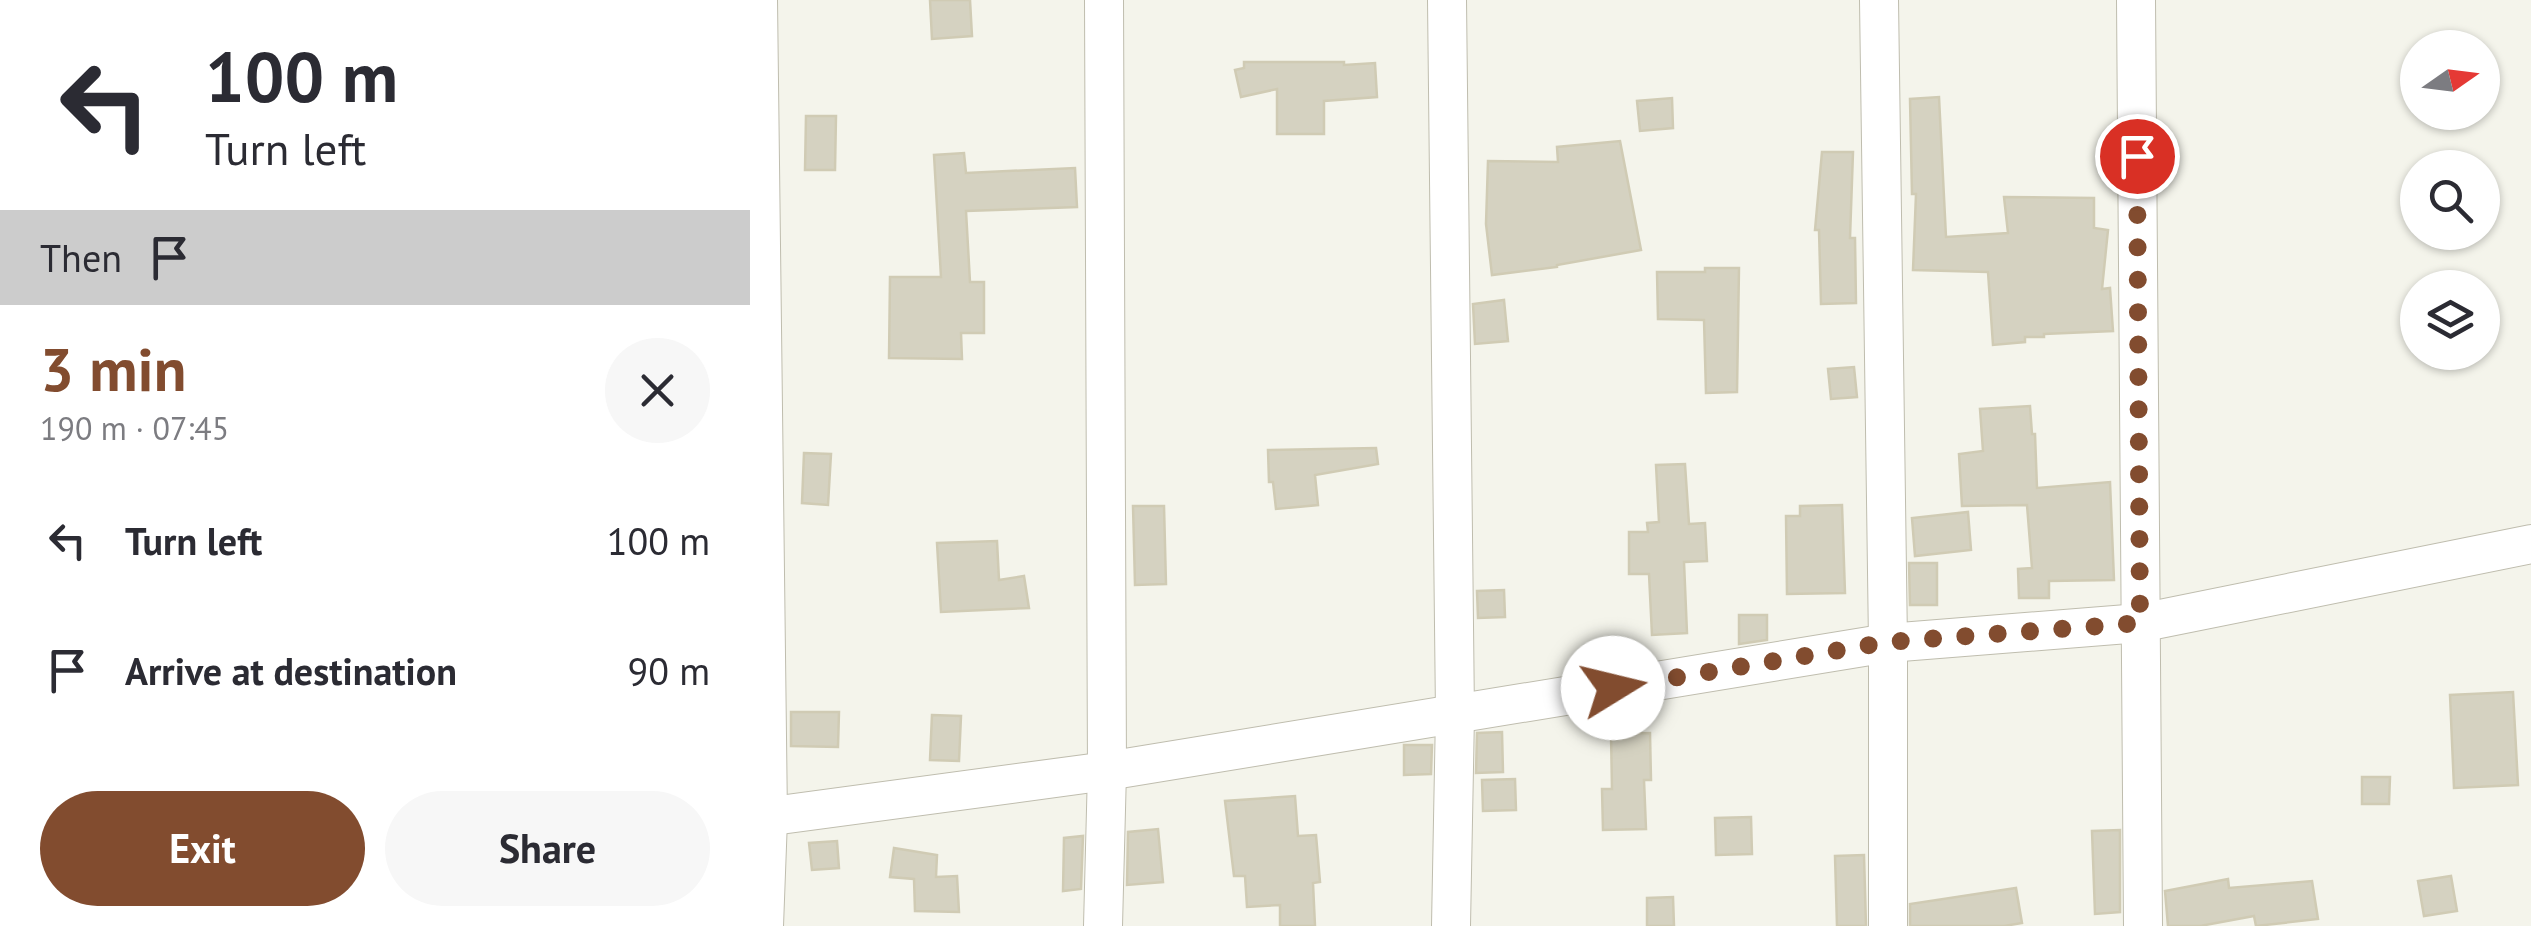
<!DOCTYPE html>
<html lang="en">
<head>
<meta charset="utf-8">
<style>
  :root { --surface:#fff; --page:#f7f7f7; --text:#2b2b33; --muted:#7c7c81; --accent:#824c2f }
  body { margin:0; font-family:"PT Sans",sans-serif; background:var(--page); color:var(--text); height:100vh; display:flex; flex-direction:column; font-size:38px; white-space:nowrap }
  * { box-sizing:border-box; margin:0 }
  p { font-size:32px; color:var(--muted) }
  .icon { flex:none; width:55px; height:55px; fill:none; stroke:currentColor; stroke-width:2; stroke-linecap:round; stroke-linejoin:round }
  .map { position:relative; flex:1; overflow:hidden }
  .details { display:flex; flex-direction:column; background:var(--surface); width:750px }
  .details>* { flex:none }
  .top-card { background:#fff; color:var(--text); overflow:hidden }
  .needle { width:65px; rotate:76deg }
  .buttons { position:absolute; left:1650px; top:30px; display:grid; gap:20px }
  .buttons a { display:grid; place-items:center; width:100px; height:100px; border-radius:50%; background:var(--surface); box-shadow:0 2px 8px #0004; font-size:50px }
  .pin { position:absolute; display:grid; place-items:center; width:85px; height:85px; color:#fff; margin:-42px; border:5px solid #fff; border-radius:50%; box-shadow:0 2px 10px #0007 }
  .me { position:absolute; width:110px; margin:-55px; rotate:81deg; stroke-linejoin:round; filter:drop-shadow(0 0 8px #0008) }
  .turn { display:flex; align-items:center; gap:35px; height:210px; padding:0 40px; font-size:45px }
  .turn .icon { width:130px; height:130px; stroke-width:2.5 }
  .turn b { display:block; font-size:70px; line-height:85px }
  .then { display:flex; align-items:center; height:95px; padding:0 40px; background:#0003; gap:20px; font-size:38px }
  .round { display:grid; place-items:center; flex:none; width:105px; height:105px; border-radius:52px; background:var(--page) }
  .headline { display:flex; align-items:center; justify-content:space-between; height:170px; padding:0 40px }
  h1 { font-size:60px; font-weight:700; line-height:75px; color:var(--accent) }
  .primary-button { display:flex; gap:20px; margin-top:auto; padding:20px 40px }
  .primary-button a { flex:1; height:115px; border-radius:60px; background:var(--accent); color:#fff; font-size:40px; font-weight:700; line-height:115px; text-align:center }
  .primary-button a+a { background:var(--page); color:var(--text) }
  ul { padding:0; list-style:none }
  li { display:flex; align-items:center; gap:30px; height:130px; padding:0 40px }
  li div { flex:1 }
  li b { display:block; font-size:38px }
  li em { font-style:normal }
  main { display:flex; flex:1; min-height:0 }
  .map>svg:first-child { display:block }
  .building { fill:#d5d2c1; stroke:#d0cbb4; stroke-width:2.5 }
  .lines { fill:none; stroke-linecap:round; stroke-linejoin:round }
  .street-casing { stroke:#bfbdae; stroke-width:40 }
  .street { stroke:#fff; stroke-width:38 }
  .route { stroke:#824c2f; stroke-width:18; stroke-dasharray:0 32.4 }
</style>
</head>
<body>
<main>
<section class="details">
<div class="top-card">
<div class="turn"><svg class="icon" aria-label="left" viewBox="0 0 24 24"><path d="M17 20v-9H6M10 6l-5 5 5 5"/></svg><div><b>100 m</b>Turn left</div></div>
<div class="then">Then<svg class="icon" aria-label="arrive" viewBox="0 0 24 24"><path d="M6 21V4h12l-3 4 3 4H6"/></svg></div>
</div>
<div class="headline"><div><h1>3 min</h1><p>190 m · 07:45</p></div><a class="round"><svg class="icon" aria-label="close" viewBox="0 0 24 24"><path d="M6 6l12 12M18 6L6 18"/></svg></a></div>
<ul>
<li><svg class="icon" aria-label="left" viewBox="0 0 24 24"><path d="M17 20v-9H6M10 6l-5 5 5 5"/></svg><div><b>Turn left</b></div><em>100 m</em></li>
<li><svg class="icon" aria-label="arrive" viewBox="0 0 24 24"><path d="M6 21V4h12l-3 4 3 4H6"/></svg><div><b>Arrive at destination</b></div><em>90 m</em></li>
</ul>
<div class="primary-button"><a>Exit</a><a>Share</a></div>
</section>
<div class="map">
<svg width="1781" height="926" viewBox="0 0 1781 926">
  <rect width="100%" height="100%" fill="#f4f4eb"/>
  <g class="building">
    <polygon points="180,0 220,0 222,36 182,39"/>
    <polygon points="494,62 594,62 594,65 625,63 627,97 574,101 574,134 527,134 527,89 491,97 485,70 494,68"/>
    <polygon points="1189,97 1196,237 1258,233 1254,197 1344,198 1344,228 1358,230 1352,289 1360,288 1363,331 1294,334 1294,337 1275,337 1275,342 1243,345 1238,272 1163,270 1166,194 1162,194 1160,99"/>
    <polygon points="922,98 923,128 890,131 887,101"/>
    <polygon points="56,116 86,116 85,170 55,170"/>
    <polygon points="870,141 891,250 807,265 807,267 742,275 736,224 738,161 808,162 807,147"/>
    <polygon points="1072,152 1103,152 1100,238 1105,238 1106,303 1071,304 1069,230 1065,230"/>
    <polygon points="214,153 216,173 325,168 327,207 216,211 220,282 234,282 234,333 211,333 212,359 139,358 140,277 191,277 184,155"/>
    <polygon points="955,268 989,268 987,392 956,393 954,320 908,319 907,272 955,272"/>
    <polygon points="754,300 758,341 725,344 723,304"/>
    <polygon points="1104,367 1107,397 1081,399 1078,369"/>
    <polygon points="1280,406 1282,434 1285,434 1287,488 1360,482 1364,580 1299,581 1299,598 1269,598 1268,569 1282,568 1277,505 1212,506 1209,454 1233,451 1230,409"/>
    <polygon points="626,448 628,464 565,475 568,505 526,509 523,482 519,482 518,450"/>
    <polygon points="54,453 81,454 78,505 52,503"/>
    <polygon points="935,464 939,524 955,523 957,561 934,562 937,633 902,635 899,574 879,574 879,532 898,532 897,523 909,522 906,465"/>
    <polygon points="1092,505 1095,593 1037,594 1036,516 1050,516 1050,506"/>
    <polygon points="383,506 414,506 416,584 385,585"/>
    <polygon points="1218,512 1221,550 1165,556 1162,518"/>
    <polygon points="247,541 249,580 274,576 279,608 191,612 187,543"/>
    <polygon points="1159,563 1187,563 1187,605 1160,605"/>
    <polygon points="754,590 755,617 728,618 727,591"/>
    <polygon points="989,615 1017,615 1017,640 989,644"/>
    <polygon points="1763,692 1768,785 1704,788 1700,695"/>
    <polygon points="41,712 89,712 88,747 41,746"/>
    <polygon points="182,715 211,716 209,761 180,760"/>
    <polygon points="752,732 753,772 726,773 727,733"/>
    <polygon points="900,733 901,780 894,780 896,829 853,830 852,789 862,789 861,734"/>
    <polygon points="654,745 682,745 681,774 654,775"/>
    <polygon points="1612,777 1640,777 1639,804 1612,804"/>
    <polygon points="765,779 766,810 733,811 732,780"/>
    <polygon points="545,796 548,836 566,835 570,882 563,883 565,926 530,926 530,905 497,907 495,876 484,876 475,801"/>
    <polygon points="1001,817 1002,854 966,855 965,818"/>
    <polygon points="408,829 413,882 377,885 378,832"/>
    <polygon points="1370,830 1370,912 1345,914 1342,831"/>
    <polygon points="333,836 331,889 313,891 314,838"/>
    <polygon points="87,841 89,868 62,870 59,843"/>
    <polygon points="144,848 187,855 186,877 207,876 209,912 165,911 164,879 140,877"/>
    <polygon points="1114,855 1116,926 1087,926 1085,856"/>
    <polygon points="1701,876 1707,911 1674,916 1668,881"/>
    <polygon points="1478,879 1479,888 1562,881 1568,919 1506,926 1504,916 1450,926 1418,926 1415,891"/>
    <polygon points="1266,888 1272,923 1254,926 1160,926 1160,904"/>
    <polygon points="923,897 924,926 897,926 897,898"/>
  </g>
  <g class="lines">
    <g class="street-casing">
      <g id="street">
        <polyline points="8,0 18,819 14,926"/>
        <polyline points="697,0 705,714 701,926"/>
        <polyline points="1129,0 1138,643 1138,926"/>
        <polyline points="1386,0 1393,926"/>
        <polyline points="0,819 357,771 1138,643 1390,623 1781,544"/>
        <polyline points="353,926 357,771 354,0"/>
      </g>
    </g>
    <use href="#street" class="street"/>
  </g>
  <g class="lines">
    <polyline class="route" points="863,688 1138,642 1390,623 1387,156"/>
  </g>
</svg>
<div class="buttons">
<a><svg class="needle" viewBox="-14 -14 28 28"><path d="M0-13l5 13h-10z" fill="#e53935"/><path d="M0 13l5-13h-10z" fill="#7c7c81"/></svg></a>
<a><svg class="icon" aria-label="search" viewBox="0 0 24 24"><circle cx="10" cy="10" r="6"/><path d="M15 15l6 6"/></svg></a>
<a><svg class="icon" aria-label="layers" viewBox="0 0 24 24"><path d="M12 4l9 5-9 5-9-5zM3 14l9 5 9-5"/></svg></a>
</div>
<div class="pin" style="left:1387px;top:156px;background:#d93025"><svg class="icon" aria-label="arrive" viewBox="0 0 24 24"><path d="M6 21V4h12l-3 4 3 4H6"/></svg></div>
<svg class="me" style="left:863px;top:688px" viewBox="-20 -20 40 40"><circle r="19" fill="#fff"/><path d="M0-13L10 11 0 6-10 11z" fill="#824c2f"/></svg>
</div>
</main>
</body>
</html>
